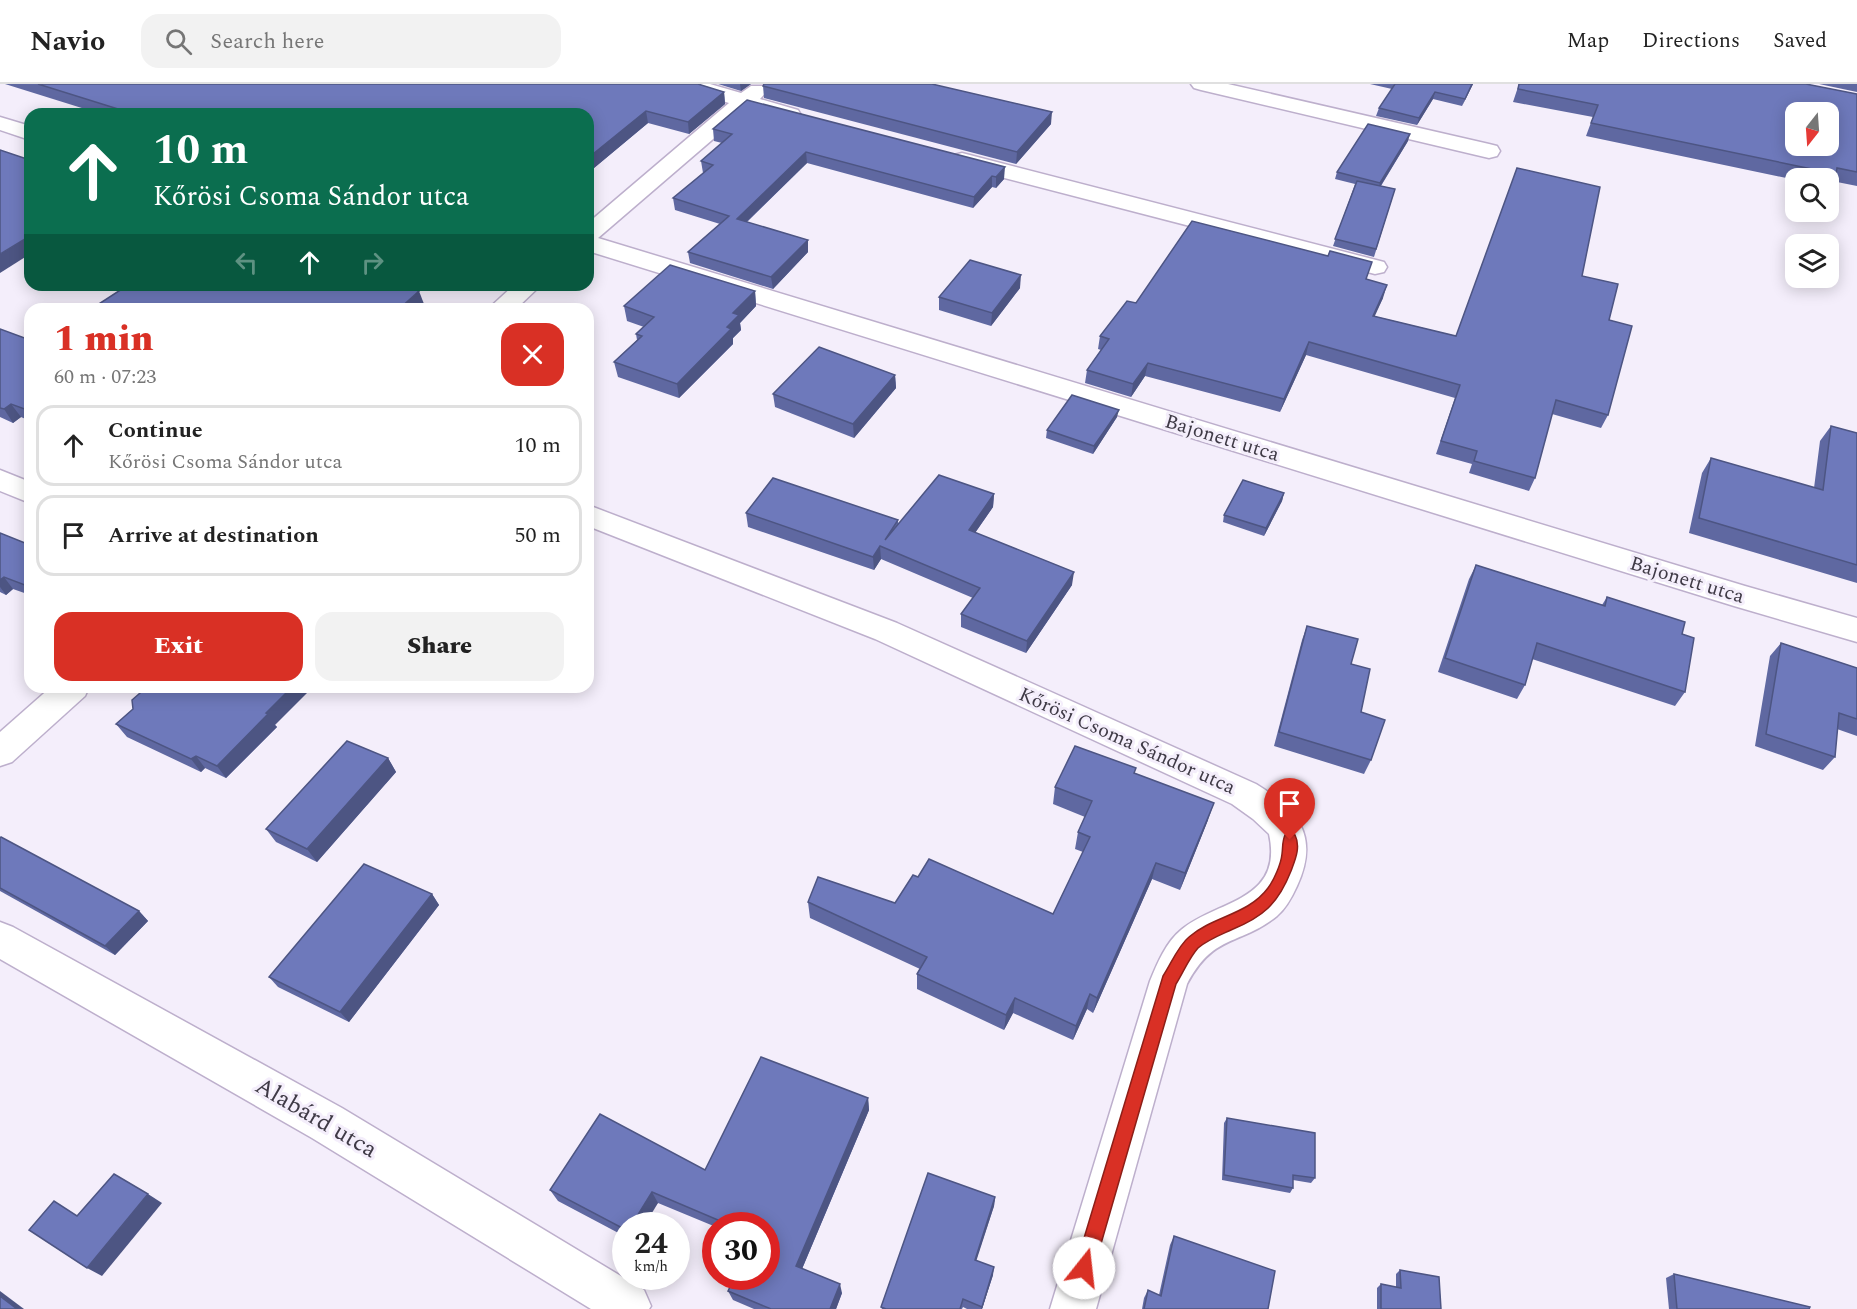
<!DOCTYPE html>
<html lang="en">
<head>
<meta charset="utf-8">
<style>
  :root { --surface:#fff; --page:#f2f2f2; --text:#222; --muted:#767676; --line:#e0e0e0; --accent:#d93025 }
  body { margin:0; font-family:Spectral,serif; background:var(--page); color:var(--text); height:100vh; display:flex; flex-direction:column; font-size:22px; white-space:nowrap }
  * { box-sizing:border-box; margin:0 }
  p { font-size:20px; color:var(--muted) }
  .icon { flex:none; width:33px; height:33px; fill:none; stroke:currentColor; stroke-width:2; stroke-linecap:round; stroke-linejoin:round }
  .map { position:relative; flex:1; overflow:hidden }
  .panel { position:absolute; left:24px; top:219px; width:570px; height:390px; display:flex; flex-direction:column; background:var(--surface); border-radius:18px; box-shadow:0 3px 15px #0003 }
  .panel>* { flex:none }
  .guide { position:absolute; left:24px; top:24px; width:570px; height:183px; border-radius:18px; box-shadow:0 3px 15px #0003; background:#0b6e4f; color:#fff; overflow:hidden }
  .needle { width:39px; rotate:197deg }
  .controls { position:absolute; left:1785px; top:18px; display:grid; gap:12px }
  .controls a { display:grid; place-items:center; width:54px; height:54px; border-radius:12px; background:var(--surface); box-shadow:0 3px 15px #0003; font-size:30px }
  .speed { position:absolute; left:612px; top:1128px; display:flex; gap:12px; font-size:30px; font-weight:700; text-align:center }
  .speed>* { display:grid; place-content:center; width:78px; height:78px; border-radius:50%; background:var(--surface); box-shadow:0 3px 15px #0003; line-height:1 }
  .speed small { font-size:15px; font-weight:400 }
  .speed .limit { border:9px solid #d22; background:#fff; color:#111 }
  .pin { position:absolute; display:grid; place-items:center; width:51px; height:51px; color:#fff; margin:-62px -26px; border-radius:50% 50% 50% 0; rotate:-45deg; box-shadow:0 0 6px #0007 }
  .pin .icon { rotate:45deg }
  .me { position:absolute; width:66px; margin:-33px; rotate:16deg; stroke-linejoin:round; filter:drop-shadow(0 0 4px #0008) }
  .turn { display:flex; align-items:center; gap:21px; height:126px; padding:0 30px; font-size:27px }
  .turn .icon { width:78px; height:78px; stroke-width:2.5 }
  .turn b { display:block; font-size:42px; line-height:51px }
  .lanes { display:flex; align-items:center; height:57px; padding:0 30px; background:#0003; justify-content:center; gap:30px; direction:ltr }
  .lanes .off { opacity:.35 }
  .round { display:grid; place-items:center; flex:none; width:63px; height:63px; border-radius:18px; background:var(--page) }
  .headline { display:flex; align-items:center; justify-content:space-between; height:102px; padding:0 30px }
  h1 { font-size:36px; font-weight:800; line-height:45px; color:var(--accent) }
  .primary-button { display:flex; gap:12px; margin-top:auto; padding:12px 30px }
  .primary-button a { flex:1; height:69px; border-radius:18px; background:var(--accent); color:#fff; font-size:24px; font-weight:800; line-height:69px; text-align:center }
  .primary-button a+a { background:var(--page); color:var(--text) }
  ul { padding:0; list-style:none }
  li { display:flex; align-items:center; gap:18px; height:81px; margin:0 12px 9px; padding:0 18px; border:3px solid var(--line); border-radius:18px }
  li div { flex:1 }
  li b { display:block; font-size:22px }
  li em { font-style:normal }
  header { display:flex; align-items:center; gap:36px; box-sizing:border-box; height:84px; padding:0 30px; background:var(--surface); border-bottom:2px solid var(--line) }
  header strong { font-size:28px }
  nav { display:flex; gap:33px; margin-inline-start:auto; font-size:21px }
  .search { width:420px; height:54px; background:var(--page); display:flex; align-items:center; gap:15px; box-sizing:border-box; padding:0 21px; border-radius:18px; color:var(--muted); font-size:22px }
  .map>svg:first-child { display:block }
  .lines { fill:none; stroke-linecap:round; stroke-linejoin:round }
  .minor-casing { stroke:#bdafcc; stroke-width:3 }
  .minor { fill:#fff; fill-rule:evenodd }
  .wall { fill:#5f68a1 }
  .shaded-wall { fill:#4d5583 }
  .building { fill:#6e79bb; stroke:#4d5583; stroke-width:1.5; fill-rule:evenodd }
  .route { fill:#d93025; stroke:#8d1f18; stroke-width:1.5 }
  .labels { text-anchor:middle; dominant-baseline:central; stroke-width:6; stroke-linejoin:round; paint-order:stroke }
  .street-label { font-size:20px; fill:#3f3a46; stroke:#f4eefb }
  .near-street-label { font-size:24px; fill:#3f3a46; stroke:#f4eefb }
</style>
</head>
<body>
<header>
<strong>Navio</strong>
<div class="search"><svg class="icon" aria-label="search" viewBox="0 0 24 24"><circle cx="10" cy="10" r="6"/><path d="M15 15l6 6"/></svg>Search here</div>
<nav><a>Map</a><a>Directions</a><a>Saved</a></nav>
</header>
<div class="map">
<svg width="1857" height="1225" viewBox="0 0 1857 1225">
  <rect width="100%" height="100%" fill="#f4eefb"/>
  <g class="lines">
    <g class="minor-casing">
      <g id="minor">
        <polygon points="678,0 710,0 741,9 751,2 765,2 768,6 760,15 798,26 801,31 798,36 790,37 748,25 598,154 1745,502 1857,534 1857,558 1734,522 588,167 588,139 729,19 681,4"/>
        <polygon points="1191,0 1228,0 1489,60 1497,62 1500,67 1497,72 1489,74 1201,6 1194,4"/>
        <polygon points="0,33 30,42 30,56 0,46"/>
        <polygon points="962,69 1384,178 1387,183 1384,188 1375,190 954,81 951,76 954,71"/>
        <polygon points="514,201 541,201 516,225 488,225"/>
        <polygon points="0,386 30,398 30,419 0,407"/>
        <path d="M588,421L897,539L1256,700C1298,726 1320,752 1297,802C1292,813 1286,824 1277,832C1240,862 1214,849 1187,900L1096,1225H1050L1150,897C1157,880 1166,858 1181,846C1216,816 1284,818 1269,750L1253,735L1232,720L875,555L588,442Z"/>
        <polygon points="51,603 89,603 85,612 12,678 0,682 0,648"/>
        <polygon points="0,838 13,843 342,1024 644,1206 651,1222 649,1225 591,1225 312,1054 0,875"/>
      </g>
    </g>
    <use href="#minor" class="minor"/>
  </g>
  <g class="wall">
    <polygon points="5,0 698,0 724,8 725,20 689,50 648,39 588,89 588,30 101,30"/>
    <polygon points="718,0 751,0 741,7"/>
    <polygon points="1370,0 1473,0 1462,22 1433,15 1417,41 1376,32 1379,24 1392,5"/>
    <polygon points="1519,0 1806,0 1857,10 1857,102 1832,97 1828,103 1828,94 1796,94 1796,96 1586,52 1593,33 1513,18"/>
    <polygon points="1819,0 1857,0 1857,8"/>
    <polygon points="763,2 1051,40 1016,80 764,14"/>
    <polygon points="747,16 1004,95 996,104 992,103 973,124 807,79 747,138 808,156 808,168 773,205 690,179 688,168 720,140 675,126 673,114 703,89 701,77 722,59 714,57 713,45"/>
    <polygon points="1408,57 1381,102 1395,105 1374,173 1333,162 1355,100 1335,95 1337,88"/>
    <polygon points="1582,192 1609,236 1608,331 1601,344 1552,330 1535,394 1529,407 1469,389 1472,380 1436,370 1455,314 1306,271 1280,328 1145,292 1131,313 1085,299 1087,286 1101,266 1098,265 1100,252 1136,219 1366,195 1383,214 1374,232 1456,252"/>
    <polygon points="1020,204 991,242 939,226 939,213"/>
    <polygon points="755,207 756,222 740,239 741,246 733,254 733,260 679,314 618,293 614,278 637,256 636,250 644,243 627,237 624,222"/>
    <polygon points="0,245 30,256 30,337 21,333 13,339 0,333"/>
    <polygon points="895,291 896,304 854,354 775,323 773,310"/>
    <polygon points="1117,333 1093,370 1046,354 1047,346"/>
    <polygon points="1831,342 1857,349 1857,499 1689,449 1702,389 1711,374 1814,404 1820,357"/>
    <polygon points="1284,409 1282,417 1264,452 1223,438 1224,431"/>
    <polygon points="994,410 993,423 975,449 1072,501 1026,569 961,543 961,530 973,514 881,475 874,486 748,443 746,429 898,436 898,439"/>
    <polygon points="0,449 30,461 30,511 13,505 6,511 0,508"/>
    <polygon points="1476,481 1602,521 1607,513 1682,550 1685,608 1675,622 1532,575 1525,601 1517,615 1438,588 1469,495"/>
    <polygon points="1307,542 1351,580 1371,676 1364,690 1274,662 1302,556"/>
    <polygon points="1781,559 1857,584 1857,652 1837,645 1835,673 1823,686 1755,662 1770,572"/>
    <polygon points="133,625 275,641 277,643 226,694 205,684 201,688 127,653 116,640"/>
    <polygon points="388,674 396,688 317,778 276,758 266,745"/>
    <polygon points="1135,690 1208,736 1180,806 1152,795 1093,929 1087,925 1073,956 1013,929 1004,946 917,905 917,890 920,885 810,834 808,818 895,819 918,793 1053,830 1083,768 1075,765 1078,748 1085,733 1053,720 1055,703"/>
    <polygon points="0,754 139,827 148,837 115,871 0,807"/>
    <polygon points="432,810 439,821 349,938 278,903 269,893"/>
    <polygon points="868,1014 869,1026 802,1185 842,1209 836,1225 754,1225 733,1216 728,1207 766,1142 716,1142 716,1143 658,1119 626,1142 626,1153 558,1117 550,1106 705,1086"/>
    <polygon points="1227,1034 1315,1094 1311,1099 1293,1096 1293,1104 1290,1109 1222,1096 1224,1039"/>
    <polygon points="995,1113 994,1122 976,1176 993,1191 982,1225 967,1225 963,1223 962,1225 882,1225 881,1223"/>
    <polygon points="1174,1152 1268,1225 1142,1225 1144,1214 1148,1206 1159,1211 1170,1161"/>
    <polygon points="1400,1186 1441,1225 1377,1225 1377,1204 1381,1200 1396,1203 1396,1190"/>
    <polygon points="1674,1190 1809,1225 1669,1225 1666,1194"/>
  </g>
  <g class="shaded-wall">
    <polygon points="740,0 751,0 741,7"/>
    <polygon points="1472,0 1473,0 1462,22 1465,15"/>
    <polygon points="724,8 725,20 689,50 688,38"/>
    <polygon points="1435,8 1433,15 1417,41 1419,34"/>
    <polygon points="646,27 648,39 588,89 588,74"/>
    <polygon points="1052,28 1051,40 1016,80 1017,68"/>
    <polygon points="1410,50 1408,57 1378,106 1380,99"/>
    <polygon points="806,68 807,79 738,146 737,135"/>
    <polygon points="1005,83 1004,95 996,104 996,93"/>
    <polygon points="992,92 992,103 973,124 974,113"/>
    <polygon points="30,152 30,170 0,189 0,170"/>
    <polygon points="808,156 808,168 773,205 771,193"/>
    <polygon points="1021,191 1020,204 991,242 992,229"/>
    <polygon points="1387,201 1383,214 1369,245 1373,232"/>
    <polygon points="419,207 424,220 419,225 399,225"/>
    <polygon points="755,207 756,222 740,239 741,246 733,254 733,260 679,314 677,300 727,243 733,229"/>
    <polygon points="1309,258 1306,271 1280,328 1284,315"/>
    <polygon points="1148,279 1145,292 1131,313 1133,300"/>
    <polygon points="895,291 896,304 854,354 853,340"/>
    <polygon points="11,320 21,333 13,339 4,325"/>
    <polygon points="1119,326 1117,333 1093,370 1094,362"/>
    <polygon points="1284,409 1282,417 1264,452 1266,444"/>
    <polygon points="994,410 993,423 968,459 969,446"/>
    <polygon points="880,462 881,475 874,486 873,473"/>
    <polygon points="1074,488 1072,501 1026,569 1027,557"/>
    <polygon points="4,493 13,505 6,511 0,503 0,496"/>
    <polygon points="292,603 313,603 275,641 277,643 226,694 217,682 266,629"/>
    <polygon points="196,672 205,684 201,688 191,675"/>
    <polygon points="388,674 396,688 317,778 307,765"/>
    <polygon points="1214,719 1208,736 1180,806 1185,789"/>
    <polygon points="1156,779 1152,795 1093,929 1097,914"/>
    <polygon points="432,810 439,821 349,938 340,928"/>
    <polygon points="139,827 148,837 115,871 105,862"/>
    <polygon points="1090,910 1087,925 1073,956 1076,942"/>
    <polygon points="1015,914 1013,929 1004,946 1006,931"/>
    <polygon points="868,1014 869,1026 799,1192 796,1182"/>
    <polygon points="652,1108 658,1119 644,1142 631,1142"/>
    <polygon points="148,1110 162,1119 102,1192 87,1184"/>
    <polygon points="995,1113 994,1122 974,1184 975,1176"/>
    <polygon points="994,1183 993,1191 982,1225 981,1225"/>
    <polygon points="840,1200 842,1209 836,1225 830,1225"/>
    <polygon points="0,1207 24,1225 17,1225 0,1212"/>
  </g>
  <g class="building">
    <polygon points="38,0 698,0 724,8 688,38 646,27 588,74 588,30 182,30 178,29 176,30 134,30"/>
    <polygon points="764,0 932,0 1052,28 1017,68 763,2"/>
    <polygon points="1395,0 1472,0 1465,15 1435,8 1419,34 1379,24"/>
    <path d="M1519,0H1806L1857,10V88L1837,84L1836,90L1591,39L1598,21L1518,5ZM1796,28H1828V62H1796Z"/>
    <polygon points="747,16 1005,83 996,93 992,92 974,113 806,68 737,135 808,156 771,193 688,168 729,132 673,114 713,81 701,77 732,50 713,45"/>
    <polygon points="1368,40 1410,50 1380,99 1337,88"/>
    <polygon points="0,66 30,76 30,152 0,170"/>
    <polygon points="1517,84 1600,103 1582,192 1618,200 1609,236 1632,242 1608,331 1556,316 1535,394 1474,377 1477,367 1441,357 1460,301 1309,258 1284,315 1148,279 1133,300 1087,286 1109,255 1100,252 1127,217 1136,219 1192,137 1328,172 1330,167 1372,178 1366,195 1387,201 1373,232 1456,252"/>
    <polygon points="1357,97 1395,105 1376,165 1335,155"/>
    <polygon points="970,176 1021,191 992,229 939,213"/>
    <polygon points="670,181 755,207 733,229 739,231 727,243 731,245 677,300 614,278 642,252 636,250 654,233 624,222"/>
    <polygon points="128,201 399,201 419,207 399,225 91,225"/>
    <polygon points="0,245 30,256 30,327 11,320 4,325 0,324"/>
    <polygon points="819,263 895,291 853,340 773,310"/>
    <polygon points="1072,311 1119,326 1094,362 1047,346"/>
    <polygon points="1831,342 1857,349 1857,481 1699,434 1711,374 1823,406"/>
    <polygon points="939,391 994,410 969,446 1074,488 1027,557 961,530 980,504 880,462 873,473 746,429 773,394 898,436 885,456"/>
    <polygon points="1243,396 1284,409 1266,444 1224,431"/>
    <polygon points="0,449 30,461 30,503 4,493 0,496"/>
    <polygon points="1476,481 1605,522 1607,513 1685,538 1682,550 1694,554 1685,608 1537,559 1525,601 1445,574"/>
    <polygon points="1307,542 1358,555 1351,580 1370,585 1361,628 1385,636 1371,676 1279,648"/>
    <polygon points="1781,559 1857,584 1857,635 1839,629 1835,673 1766,650"/>
    <polygon points="147,603 292,603 266,629 268,630 217,682 196,672 191,675 116,640 133,625 132,616"/>
    <polygon points="347,657 388,674 307,765 266,745"/>
    <polygon points="1075,662 1136,684 1134,689 1214,719 1185,789 1156,779 1097,914 1090,910 1076,942 1015,914 1006,931 917,890 927,873 808,818 818,793 895,819 913,791 918,793 929,775 1053,830 1090,753 1078,748 1092,717 1055,703"/>
    <polygon points="1,753 139,827 105,862 0,804 0,754"/>
    <polygon points="364,780 432,810 340,928 269,893"/>
    <polygon points="761,973 868,1014 796,1182 840,1200 830,1225 771,1225 728,1207 735,1192 766,1192 766,1142 732,1142 652,1108 631,1142 626,1142 626,1146 550,1106 600,1030 705,1086"/>
    <polygon points="1227,1034 1315,1049 1315,1094 1293,1091 1293,1104 1224,1091"/>
    <polygon points="928,1089 995,1113 975,1176 994,1183 982,1223 963,1215 960,1225 886,1225 881,1223"/>
    <polygon points="114,1090 148,1110 87,1184 29,1146 54,1117 77,1132"/>
    <polygon points="1174,1152 1275,1187 1268,1225 1144,1225 1148,1206 1161,1212"/>
    <polygon points="1400,1186 1439,1193 1441,1225 1381,1225 1381,1200 1401,1204"/>
    <polygon points="1674,1190 1810,1223 1809,1225 1677,1225"/>
    <polygon points="0,1212 17,1225 0,1225"/>
  </g>
  <path class="route" d="M1290,750L1295,751C1301,763 1295,776 1291,787C1278,820 1263,833 1231,846C1220,851 1207,856 1198,864C1189,874 1183,889 1176,900L1094,1184L1091,1190L1084,1193L1078,1190L1075,1184L1163,892C1171,880 1178,862 1189,853C1213,832 1248,831 1268,804C1274,796 1281,780 1282,770C1283,763 1282,758 1285,751Z"/>
  <g class="labels">
    <g class="street-label">
      <text transform="translate(1222 354) rotate(17)">Bajonett utca</text>
      <text transform="translate(1687 496) rotate(17)">Bajonett utca</text>
      <text transform="translate(1127 657) rotate(24)">Kőrösi Csoma Sándor utca</text>
    </g>
    <g class="near-street-label">
      <text transform="translate(316 1034) rotate(30)">Alabárd utca</text>
    </g>
  </g>
</svg>
<div class="controls">
<a><svg class="needle" viewBox="-14 -14 28 28"><path d="M0-13l5 13h-10z" fill="#e53935"/><path d="M0 13l5-13h-10z" fill="#767676"/></svg></a>
<a><svg class="icon" aria-label="search" viewBox="0 0 24 24"><circle cx="10" cy="10" r="6"/><path d="M15 15l6 6"/></svg></a>
<a><svg class="icon" aria-label="layers" viewBox="0 0 24 24"><path d="M12 4l9 5-9 5-9-5zM3 14l9 5 9-5"/></svg></a>
</div>
<div class="speed"><div>24<small>km/h</small></div><div class="limit">30</div></div>
<div class="pin" style="left:1290px;top:756px;background:#d93025"><svg class="icon" aria-label="arrive" viewBox="0 0 24 24"><path d="M6 21V4h12l-3 4 3 4H6"/></svg></div>
<svg class="me" style="left:1084px;top:1184px" viewBox="-20 -20 40 40"><circle r="19" fill="#fff"/><path d="M0-13L10 11 0 6-10 11z" fill="#d93025"/></svg>
<div class="guide">
<div class="turn"><svg class="icon" aria-label="ahead" viewBox="0 0 24 24"><path d="M12 20V5M6 11l6-6 6 6"/></svg><div><b>10 m</b>Kőrösi Csoma Sándor utca</div></div>
<div class="lanes"><svg class="icon off" aria-label="left" viewBox="0 0 24 24"><path d="M17 20v-9H6M10 6l-5 5 5 5"/></svg><svg class="icon" aria-label="ahead" viewBox="0 0 24 24"><path d="M12 20V5M6 11l6-6 6 6"/></svg><svg class="icon off" aria-label="right" viewBox="0 0 24 24"><path d="M7 20v-9h11M14 6l5 5-5 5"/></svg></div>
</div>
<section class="panel">
<div class="headline"><div><h1>1 min</h1><p>60 m · 07:23</p></div><a class="round" style="background:#d93025;color:#fff"><svg class="icon" aria-label="close" viewBox="0 0 24 24"><path d="M6 6l12 12M18 6L6 18"/></svg></a></div>
<ul>
<li><svg class="icon" aria-label="ahead" viewBox="0 0 24 24"><path d="M12 20V5M6 11l6-6 6 6"/></svg><div><b>Continue</b><p>Kőrösi Csoma Sándor utca</p></div><em>10 m</em></li>
<li><svg class="icon" aria-label="arrive" viewBox="0 0 24 24"><path d="M6 21V4h12l-3 4 3 4H6"/></svg><div><b>Arrive at destination</b></div><em>50 m</em></li>
</ul>
<div class="primary-button"><a>Exit</a><a>Share</a></div>
</section>
</div>
</body>
</html>
